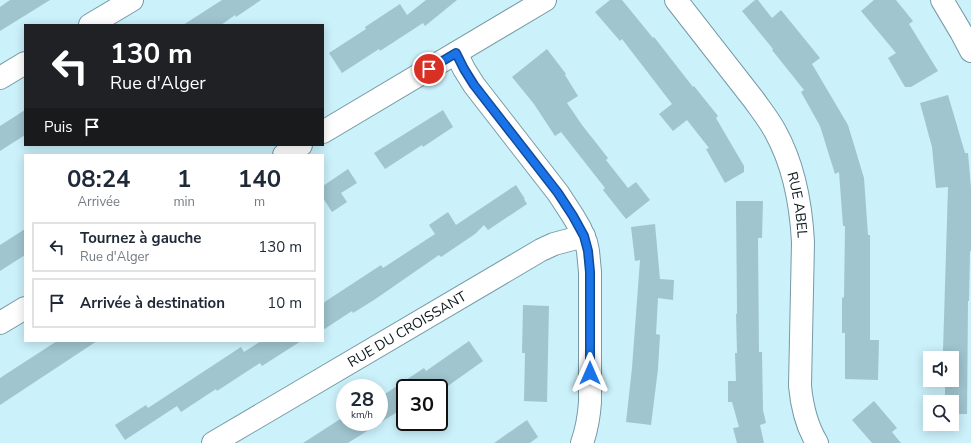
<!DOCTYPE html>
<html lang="fr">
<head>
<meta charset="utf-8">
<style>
  :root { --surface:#fff; --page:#f6f6f7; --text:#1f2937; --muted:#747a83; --line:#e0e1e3 }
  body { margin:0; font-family:"Nunito Sans",sans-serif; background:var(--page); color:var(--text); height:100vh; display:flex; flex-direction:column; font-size:15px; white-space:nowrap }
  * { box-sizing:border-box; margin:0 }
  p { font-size:13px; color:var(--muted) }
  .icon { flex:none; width:22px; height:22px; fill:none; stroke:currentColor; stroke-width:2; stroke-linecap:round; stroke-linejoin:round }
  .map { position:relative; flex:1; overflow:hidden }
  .sheet { position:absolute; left:24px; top:154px; width:300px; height:188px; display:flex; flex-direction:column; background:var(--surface); border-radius:0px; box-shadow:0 2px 10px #0003 }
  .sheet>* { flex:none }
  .guide { position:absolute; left:24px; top:24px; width:300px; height:122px; border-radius:0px; box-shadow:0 2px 10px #0003; background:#202124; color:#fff; overflow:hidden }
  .fabs { position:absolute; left:923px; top:351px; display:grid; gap:8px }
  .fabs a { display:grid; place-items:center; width:36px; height:36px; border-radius:0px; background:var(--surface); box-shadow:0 2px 10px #0003; font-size:20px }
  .speed { position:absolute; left:336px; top:379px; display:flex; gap:8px; font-size:20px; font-weight:700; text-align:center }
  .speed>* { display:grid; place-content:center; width:52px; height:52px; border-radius:50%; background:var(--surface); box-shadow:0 2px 10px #0003; line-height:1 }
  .speed small { font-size:10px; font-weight:400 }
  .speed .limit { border:2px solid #111; border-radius:6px; background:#fff; color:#111 }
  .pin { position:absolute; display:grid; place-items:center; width:34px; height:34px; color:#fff; margin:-17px; border:2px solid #fff; border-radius:50%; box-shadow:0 1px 4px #0007 }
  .me { position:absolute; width:44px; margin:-22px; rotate:0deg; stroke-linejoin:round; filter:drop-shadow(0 0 3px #0008) }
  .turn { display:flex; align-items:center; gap:14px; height:84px; padding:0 20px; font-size:18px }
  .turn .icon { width:52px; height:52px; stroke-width:2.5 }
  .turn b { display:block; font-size:28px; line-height:34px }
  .then { display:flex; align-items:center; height:38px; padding:0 20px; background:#0003; gap:8px; font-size:15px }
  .eta { display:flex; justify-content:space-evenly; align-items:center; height:68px; text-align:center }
  .eta b { font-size:24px; font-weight:700; line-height:28px }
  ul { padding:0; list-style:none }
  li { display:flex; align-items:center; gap:12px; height:50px; margin:0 8px 6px; padding:0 12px; border:2px solid var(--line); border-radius:0px }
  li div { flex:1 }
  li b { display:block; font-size:15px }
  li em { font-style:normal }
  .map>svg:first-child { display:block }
  .building { fill:#a0c5cf }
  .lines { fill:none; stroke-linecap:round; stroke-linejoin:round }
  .minor-casing { stroke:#779aa4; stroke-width:24 }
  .minor { stroke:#fff; stroke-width:22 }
  .route-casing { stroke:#114b97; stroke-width:10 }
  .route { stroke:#1a73e8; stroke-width:7 }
  .labels { text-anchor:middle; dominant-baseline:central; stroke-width:3; stroke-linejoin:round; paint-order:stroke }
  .street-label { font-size:14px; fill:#0b181c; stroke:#cbf1fb }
</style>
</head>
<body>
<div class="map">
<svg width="971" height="443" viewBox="0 0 971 443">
  <rect width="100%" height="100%" fill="#cbf1fb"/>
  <g class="building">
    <polygon points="10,0 50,0 0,31 0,7"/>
    <polygon points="222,0 261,0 236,17 235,15 221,25 183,25"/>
    <polygon points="426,0 457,0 425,26 423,23 380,51 379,49 342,73 329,53 366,29 365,27 400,4 407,15"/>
    <polygon points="610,0 622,0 653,38 654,37 693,87 694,86 718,116 716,118 744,166 744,172 725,183 706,149 709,148 687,120 673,131 659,114 672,104 622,39 620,41 595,12"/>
    <polygon points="755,0 758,0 772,18 781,10 820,58 812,64 848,125 864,178 868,235 870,235 870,340 879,340 878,380 845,379 845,333 842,333 842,298 844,297 845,226 843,226 839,172 835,174 820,126 801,92 804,90 772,50 773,49 742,11"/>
    <polygon points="874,0 896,0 913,21 909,24 938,71 911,87 905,87 888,58 896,53 861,11"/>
    <polygon points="547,49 566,74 565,75 578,96 567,103 582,125 608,158 606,160 628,188 636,182 650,200 626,219 603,190 605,188 561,132 555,136 534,104 512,77"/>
    <polygon points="948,95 965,153 968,153 971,188 971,251 970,251 969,301 968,301 967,414 952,414 952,402 945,402 945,380 952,380 952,351 943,351 948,187 936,188 932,147 920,103"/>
    <polygon points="25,110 25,135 0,151 0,126"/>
    <polygon points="443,110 453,127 423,147 422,145 385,169 374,153"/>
    <polygon points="348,169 357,183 341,193 347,202 332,212 323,198 323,186"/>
    <polygon points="516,185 525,199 524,199 527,204 488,230 484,225 475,234 441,257 439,255 374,300 353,313 352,311 323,330 323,303 381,265 383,268 435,234 429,225 448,212 456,225"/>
    <polygon points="736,201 763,201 762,238 758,238 759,352 762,352 763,410 766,423 760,425 764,443 737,443 733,428 739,427 732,402 728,402 728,381 736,381 735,353 737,353 736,314 737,314"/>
    <polygon points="655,224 660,279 674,280 673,300 658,298 656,334 660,335 658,369 651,425 626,422 632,368 640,260 635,261 631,227"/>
    <polygon points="25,229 25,255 0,271 0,245"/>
    <polygon points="523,305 549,306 547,402 524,401 525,353 522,353"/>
    <polygon points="57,341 97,341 0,405 0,378"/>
    <polygon points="261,341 301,341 262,366 260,363 217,391 216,389 181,412 177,406 125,440 115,425 146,405 148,408 241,347 244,352"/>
    <polygon points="469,341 483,361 445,388 405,388 405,407 348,443 303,443 345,416 345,422 379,422 379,398 424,368 426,371"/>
    <polygon points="874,401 897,428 892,432 901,443 872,443 852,420"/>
    <polygon points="527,420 538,437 530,443 494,443"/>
  </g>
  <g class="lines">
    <g class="minor-casing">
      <g id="minor">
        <path id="s1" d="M676,0L754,100C761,110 769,120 775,131C794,165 801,204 803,242L800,386C802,407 806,425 817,443"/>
        <polyline points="942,0 961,32 971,51"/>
        <polyline points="90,25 132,0"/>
        <path d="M456,53L464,69L474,85L558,193L573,216L580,228L586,242L588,251L590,272V402C589,416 587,429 582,443"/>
        <polyline points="0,78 25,63"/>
        <polyline points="323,132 545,0"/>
        <polyline points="284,155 301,145"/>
        <polyline points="0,323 25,308"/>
        <path id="s2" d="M213,443L541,250L554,244L584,236"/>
      </g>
    </g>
    <use href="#minor" class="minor"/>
  </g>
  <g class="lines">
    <g class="route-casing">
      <polyline id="route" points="429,69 456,53 464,69 474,85 558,193 573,216 584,236 588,251 590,272 590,373"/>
    </g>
    <use href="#route" class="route"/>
  </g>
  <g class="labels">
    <g class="street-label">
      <text stroke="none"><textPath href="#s1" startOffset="242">RUE ABEL</textPath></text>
      <text stroke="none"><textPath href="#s2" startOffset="225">RUE DU CROISSANT</textPath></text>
    </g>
  </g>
</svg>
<div class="fabs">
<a><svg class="icon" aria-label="sound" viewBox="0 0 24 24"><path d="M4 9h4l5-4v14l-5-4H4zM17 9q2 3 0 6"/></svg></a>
<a><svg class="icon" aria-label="search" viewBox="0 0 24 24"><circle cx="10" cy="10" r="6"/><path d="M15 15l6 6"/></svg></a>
</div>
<div class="speed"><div>28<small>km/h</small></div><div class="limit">30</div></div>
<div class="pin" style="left:429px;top:69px;background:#d93025"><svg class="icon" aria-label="arrive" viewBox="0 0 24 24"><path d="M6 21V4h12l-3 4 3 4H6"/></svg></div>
<svg class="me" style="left:590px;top:373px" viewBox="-20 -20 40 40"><path d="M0-17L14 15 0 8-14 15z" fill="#1a73e8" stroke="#fff" stroke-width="4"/></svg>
<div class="guide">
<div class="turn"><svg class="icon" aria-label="left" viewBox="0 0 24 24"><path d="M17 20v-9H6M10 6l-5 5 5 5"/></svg><div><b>130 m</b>Rue d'Alger</div></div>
<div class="then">Puis<svg class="icon" aria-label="arrive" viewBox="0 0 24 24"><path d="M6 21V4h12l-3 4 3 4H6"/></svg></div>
</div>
<section class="sheet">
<div class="eta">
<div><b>08:24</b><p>Arrivée</p></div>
<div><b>1</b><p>min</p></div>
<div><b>140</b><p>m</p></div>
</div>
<ul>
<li><svg class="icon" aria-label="left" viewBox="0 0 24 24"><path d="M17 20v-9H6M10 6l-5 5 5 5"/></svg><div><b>Tournez à gauche</b><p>Rue d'Alger</p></div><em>130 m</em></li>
<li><svg class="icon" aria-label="arrive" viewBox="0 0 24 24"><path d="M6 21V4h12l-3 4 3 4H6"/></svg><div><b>Arrivée à destination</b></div><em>10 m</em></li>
</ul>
</section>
</div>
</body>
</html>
